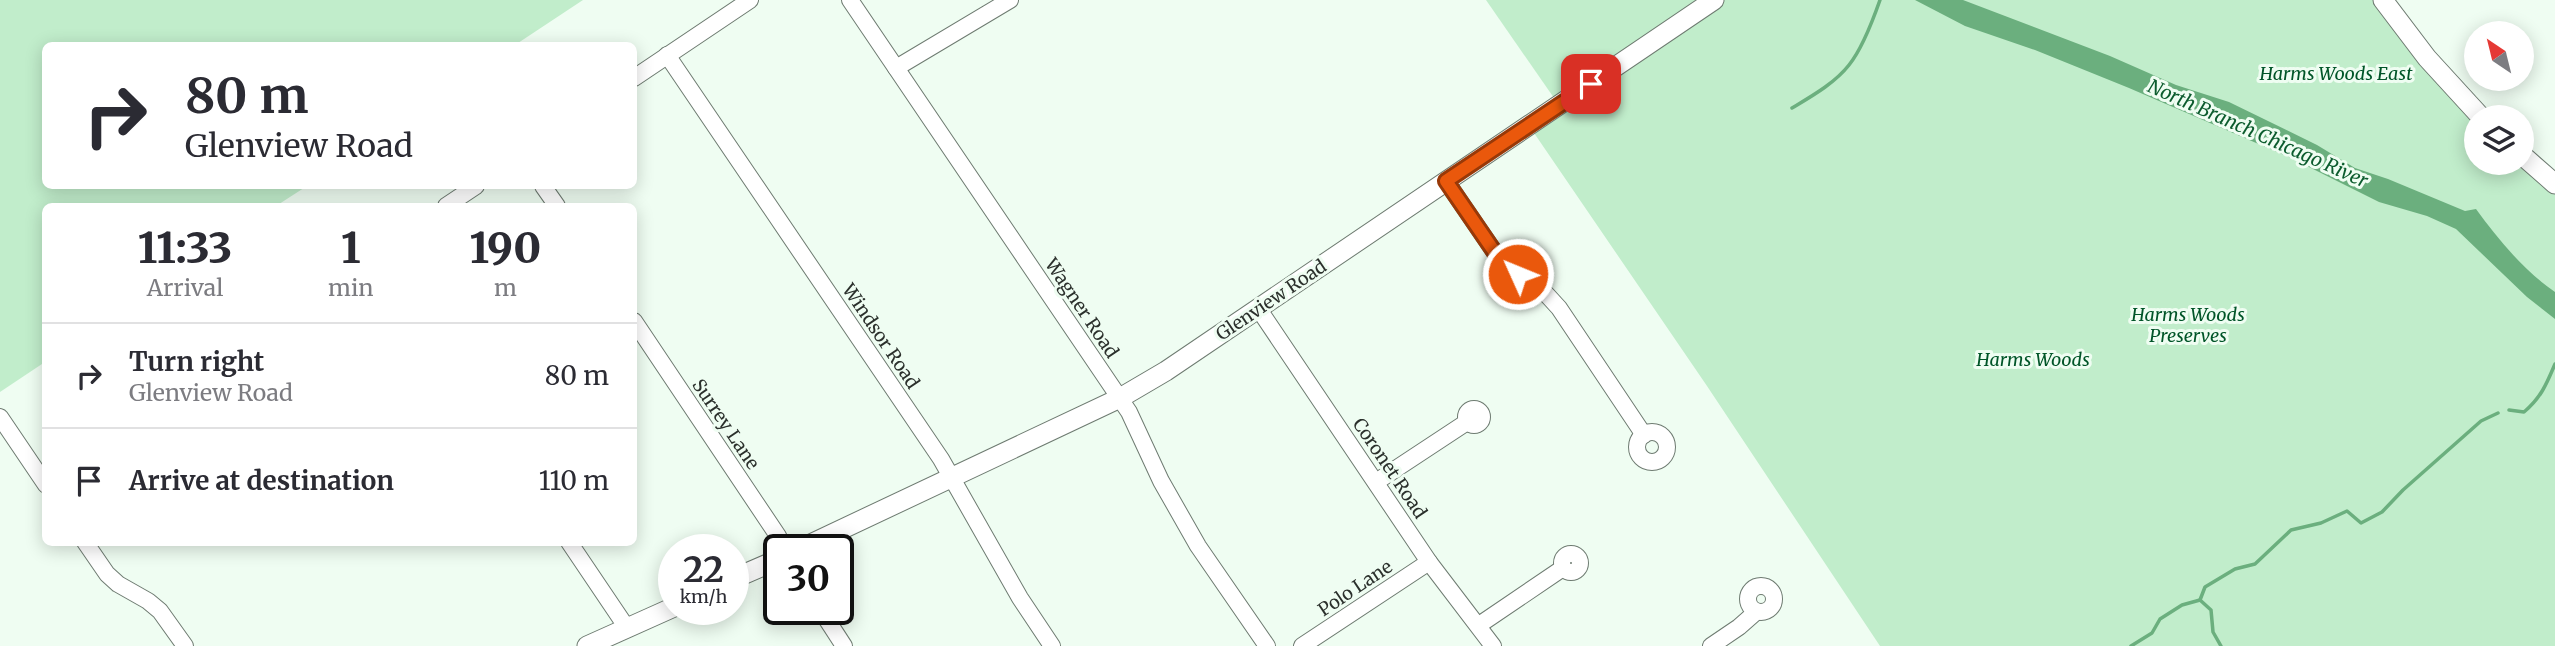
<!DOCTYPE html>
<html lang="en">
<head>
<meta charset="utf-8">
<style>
  :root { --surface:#fff; --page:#f2f2f3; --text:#2b2b33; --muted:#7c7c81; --line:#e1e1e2 }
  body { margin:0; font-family:Merriweather,serif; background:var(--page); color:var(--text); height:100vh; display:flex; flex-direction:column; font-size:26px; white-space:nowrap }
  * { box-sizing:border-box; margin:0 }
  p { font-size:23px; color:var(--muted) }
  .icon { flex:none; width:38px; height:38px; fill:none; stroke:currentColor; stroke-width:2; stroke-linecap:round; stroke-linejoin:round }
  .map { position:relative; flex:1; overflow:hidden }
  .drawer { position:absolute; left:42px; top:203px; width:595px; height:343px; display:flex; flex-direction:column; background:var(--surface); border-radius:10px; box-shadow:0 4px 18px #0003 }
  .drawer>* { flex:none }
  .top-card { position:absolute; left:42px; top:42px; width:595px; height:147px; border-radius:10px; box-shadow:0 4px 18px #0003; background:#fff; color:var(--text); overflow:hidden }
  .needle { width:46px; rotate:325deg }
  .buttons { position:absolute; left:2464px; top:21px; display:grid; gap:14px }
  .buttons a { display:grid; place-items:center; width:70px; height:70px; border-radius:50%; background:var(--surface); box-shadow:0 4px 18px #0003; font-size:35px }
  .speed { position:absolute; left:658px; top:534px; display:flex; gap:14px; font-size:35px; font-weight:700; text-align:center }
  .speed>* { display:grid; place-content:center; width:91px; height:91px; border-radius:50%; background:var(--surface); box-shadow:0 4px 18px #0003; line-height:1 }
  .speed small { font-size:18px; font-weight:400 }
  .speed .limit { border:4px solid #111; border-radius:10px; background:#fff; color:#111 }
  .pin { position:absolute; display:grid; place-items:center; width:60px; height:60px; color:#fff; margin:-30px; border-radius:14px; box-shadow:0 4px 10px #0006 }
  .me { position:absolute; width:77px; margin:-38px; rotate:314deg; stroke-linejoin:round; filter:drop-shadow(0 0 5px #0008) }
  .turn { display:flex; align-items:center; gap:24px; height:147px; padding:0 28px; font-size:32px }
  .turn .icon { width:91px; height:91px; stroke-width:2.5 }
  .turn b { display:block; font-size:49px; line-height:60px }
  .eta { display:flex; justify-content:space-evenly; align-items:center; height:119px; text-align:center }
  .eta b { font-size:42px; font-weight:800; line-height:49px }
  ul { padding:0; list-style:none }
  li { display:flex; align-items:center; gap:21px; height:105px; padding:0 28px; border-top:2px solid var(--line) }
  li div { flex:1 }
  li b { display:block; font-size:26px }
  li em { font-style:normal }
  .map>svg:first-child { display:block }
  .green { fill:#c1edcb }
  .water { fill:#6baf7e }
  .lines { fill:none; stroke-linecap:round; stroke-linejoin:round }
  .stream { stroke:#6baf7e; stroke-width:3.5 }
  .minor-casing { stroke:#6e7b71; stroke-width:18 }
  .major-casing { stroke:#6e7b71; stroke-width:21 }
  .minor { stroke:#fff; stroke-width:16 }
  .major { stroke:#fff; stroke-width:19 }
  .route-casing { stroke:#983908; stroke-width:18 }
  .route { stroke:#ea580c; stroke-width:12 }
  .labels { text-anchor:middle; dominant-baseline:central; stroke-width:6; stroke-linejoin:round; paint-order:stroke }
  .park-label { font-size:18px; font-style:italic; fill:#005528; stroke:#effdf2 }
  .street-label { font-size:18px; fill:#2b302c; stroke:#effdf2 }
  .water-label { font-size:19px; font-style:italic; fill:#0c5c2e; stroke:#effdf2 }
</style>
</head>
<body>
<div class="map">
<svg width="2555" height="646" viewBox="0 0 2555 646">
  <rect width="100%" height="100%" fill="#effdf2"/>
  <g class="green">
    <polygon points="0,0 583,0 515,45 46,46 46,186 307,186 276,206 46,206 45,362 0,392"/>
    <polygon points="1486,0 1699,0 1554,98"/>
    <polygon points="1724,0 2374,0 2424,67 2476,124 2476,163 2517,163 2555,193 2555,646 1880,646 1707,386 1532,130"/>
  </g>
  <path class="water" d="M1915,0H1963L2110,56L2176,85L2229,102L2317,145L2355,168L2388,179L2465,211L2476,209C2498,239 2524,271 2555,292V319L2527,297L2456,229L2427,216L2379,202L2291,158L2129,88L2035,50L1965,26Z"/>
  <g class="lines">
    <g class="stream">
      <path d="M1792,108C1812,96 1835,83 1849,65C1862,49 1873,20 1880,0"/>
      <path d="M2509,410L2524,412C2541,398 2547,383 2555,364"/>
      <polyline points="2131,646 2152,633 2160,619 2182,605 2200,600"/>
      <polyline points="2221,646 2213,632 2211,610 2200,600 2205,587 2235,569 2255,564 2291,530 2321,523 2347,511 2361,523 2382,512 2403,490 2481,421 2498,413"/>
    </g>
    <g class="minor-casing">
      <g id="minor">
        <polyline points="850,0 1129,412 1161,481 1198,546 1267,646"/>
        <polyline points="667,55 941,459 1020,598 1052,646"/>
        <polyline points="896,68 1010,0"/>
        <polyline points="634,78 750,0"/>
        <polyline points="1446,181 1498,257 1518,274 1537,284 1559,308 1644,435"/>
        <polyline points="543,186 557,206"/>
        <polyline points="446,206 476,186"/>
        <polyline points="1258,308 1429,562 1493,646"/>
        <polyline points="634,321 778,536 785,550"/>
        <circle cx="1474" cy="417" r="8"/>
        <polyline points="0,417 46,485"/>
        <circle cx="1652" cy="447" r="15"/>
        <polyline points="1376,482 1467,422"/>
        <polyline points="85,542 107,574 118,584 148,601 160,611 185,646"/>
        <polyline points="569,542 627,628"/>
        <circle cx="1571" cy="563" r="9"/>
        <circle cx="1761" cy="599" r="13"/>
        <polyline points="820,609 844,646"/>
        <polyline points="1479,625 1563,568"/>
        <polyline points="1302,646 1429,562"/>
        <polyline points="1711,646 1739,627 1756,612"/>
      </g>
    </g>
    <g class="major-casing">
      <g id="major">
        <polyline points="2383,0 2427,58 2481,117"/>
        <polyline points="2522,155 2555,184"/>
        <polyline points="798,550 1120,398 1166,371 1714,0"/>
        <polyline points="733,579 779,559"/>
        <polyline points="587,646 674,607"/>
      </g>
    </g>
    <use href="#minor" class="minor"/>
    <use href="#major" class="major"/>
  </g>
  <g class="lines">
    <g class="route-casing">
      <polyline id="route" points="1518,274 1498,257 1446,181 1591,84"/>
    </g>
    <use href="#route" class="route"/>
  </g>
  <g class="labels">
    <g class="park-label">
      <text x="2336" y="73">Harms Woods East</text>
      <text x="2188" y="314">Harms Woods<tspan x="2188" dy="21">Preserves</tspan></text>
      <text x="2033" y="359">Harms Woods</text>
    </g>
    <g class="street-label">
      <text transform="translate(1271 300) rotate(-34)">Glenview Road</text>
      <text transform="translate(1082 308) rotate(56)">Wagner Road</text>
      <text transform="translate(881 336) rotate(56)">Windsor Road</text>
      <text transform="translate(726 424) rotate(56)">Surrey Lane</text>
      <text transform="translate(1390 468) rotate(56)">Coronet Road</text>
      <text transform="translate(1355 588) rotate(-34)">Polo Lane</text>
    </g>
    <g class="water-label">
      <text transform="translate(2258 133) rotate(24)">North Branch Chicago River</text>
    </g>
  </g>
</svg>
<div class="buttons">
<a><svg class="needle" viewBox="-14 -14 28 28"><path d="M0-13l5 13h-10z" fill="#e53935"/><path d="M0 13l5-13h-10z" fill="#7c7c81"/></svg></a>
<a><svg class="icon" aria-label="layers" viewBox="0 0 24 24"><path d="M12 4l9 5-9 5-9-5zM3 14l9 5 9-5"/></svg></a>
</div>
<div class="speed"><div>22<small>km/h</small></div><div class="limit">30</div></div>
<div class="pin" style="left:1591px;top:84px;background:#d93025"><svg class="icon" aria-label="arrive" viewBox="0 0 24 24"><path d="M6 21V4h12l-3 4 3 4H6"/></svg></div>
<svg class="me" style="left:1518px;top:274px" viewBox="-20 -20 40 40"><circle r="17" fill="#ea580c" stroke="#fff" stroke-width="3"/><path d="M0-11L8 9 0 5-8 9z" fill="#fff"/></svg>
<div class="top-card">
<div class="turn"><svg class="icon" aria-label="right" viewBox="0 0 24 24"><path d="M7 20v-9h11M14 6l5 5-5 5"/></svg><div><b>80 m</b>Glenview Road</div></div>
</div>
<section class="drawer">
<div class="eta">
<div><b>11:33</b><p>Arrival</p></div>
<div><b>1</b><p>min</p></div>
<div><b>190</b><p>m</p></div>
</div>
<ul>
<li><svg class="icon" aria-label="right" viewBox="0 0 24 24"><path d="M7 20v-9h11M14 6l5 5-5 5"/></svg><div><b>Turn right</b><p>Glenview Road</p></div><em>80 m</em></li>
<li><svg class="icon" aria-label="arrive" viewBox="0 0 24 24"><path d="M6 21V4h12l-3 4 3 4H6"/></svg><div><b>Arrive at destination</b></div><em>110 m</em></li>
</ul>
</section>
</div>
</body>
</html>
